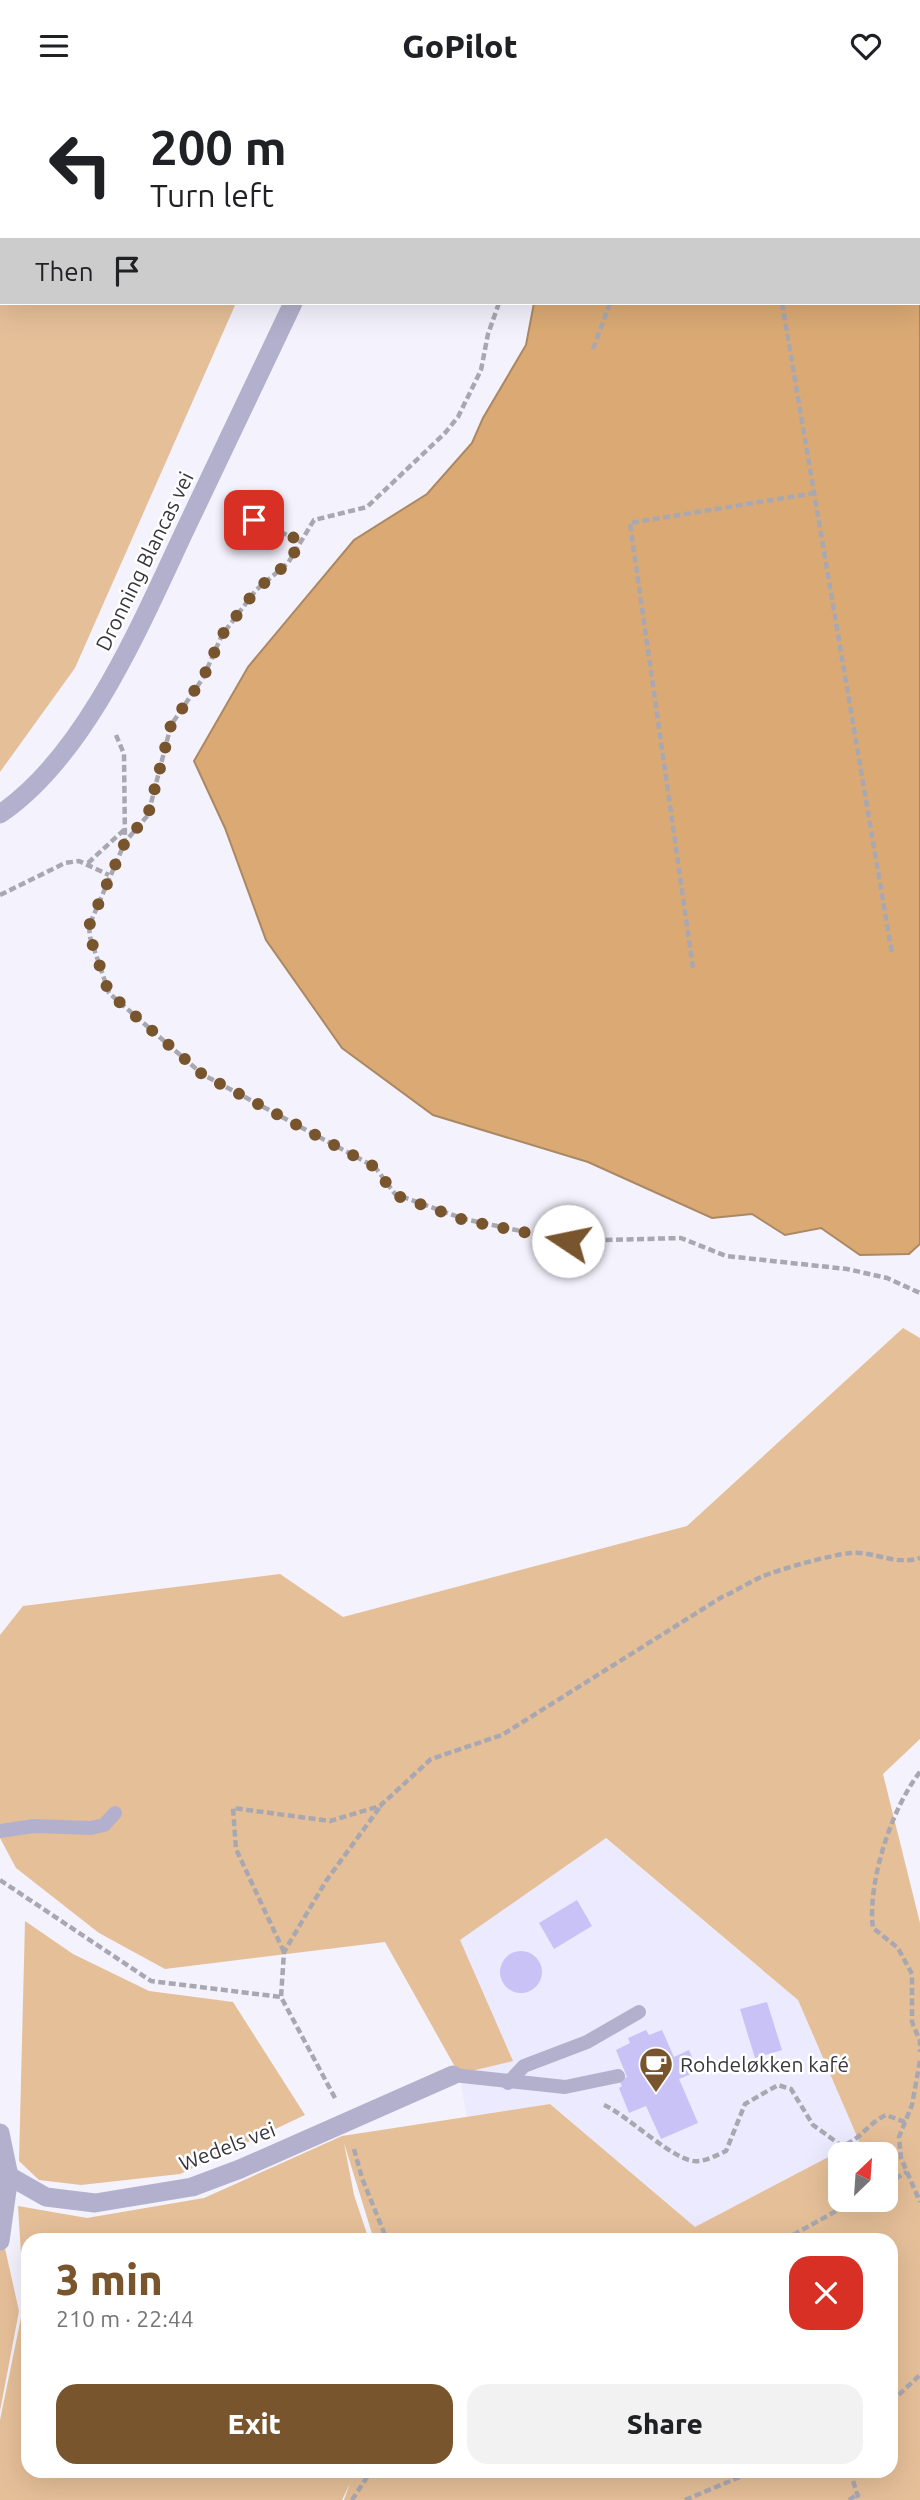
<!DOCTYPE html>
<html lang="en">
<head>
<meta charset="utf-8">
<style>
  :root { --surface:#fff; --page:#f2f2f2; --text:#202124; --muted:#757577; --accent:#78552d }
  body { margin:0; font-family:Ubuntu,sans-serif; background:var(--page); color:var(--text); height:100vh; display:flex; flex-direction:column; font-size:26px; white-space:nowrap }
  * { box-sizing:border-box; margin:0 }
  p { font-size:23px; color:var(--muted) }
  .icon { flex:none; width:38px; height:38px; fill:none; stroke:currentColor; stroke-width:2; stroke-linecap:round; stroke-linejoin:round }
  .map { position:relative; flex:1; overflow:hidden }
  .panel { position:absolute; left:21px; top:2142px; width:877px; height:245px; display:flex; flex-direction:column; background:var(--surface); border-radius:21px; box-shadow:0 7px 28px #0002 }
  .panel>* { flex:none }
  .top-card { position:absolute; left:0px; top:0px; width:920px; height:214px; box-shadow:0 7px 28px #0002; background:#fff; color:var(--text); overflow:hidden }
  .needle { width:46px; rotate:25deg }
  .buttons { position:absolute; left:828px; top:2051px; display:grid; gap:14px }
  .buttons a { display:grid; place-items:center; width:70px; height:70px; border-radius:14px; background:var(--surface); box-shadow:0 7px 28px #0002; font-size:35px }
  .pin { position:absolute; display:grid; place-items:center; width:60px; height:60px; color:#fff; margin:-30px; border-radius:14px; box-shadow:0 4px 10px #0006 }
  .me { position:absolute; width:77px; margin:-38px; rotate:281deg; stroke-linejoin:round; filter:drop-shadow(0 0 5px #0008) }
  .turn { display:flex; align-items:center; gap:24px; height:147px; padding:0 35px; font-size:32px }
  .turn .icon { width:91px; height:91px; stroke-width:2.5 }
  .turn b { display:block; font-size:49px; line-height:60px }
  .then { display:flex; align-items:center; height:66px; padding:0 35px; background:#0003; gap:14px; font-size:26px }
  .round { display:grid; place-items:center; flex:none; width:74px; height:74px; border-radius:21px; background:var(--page) }
  .headline { display:flex; align-items:center; justify-content:space-between; height:119px; padding:0 35px }
  h1 { font-size:42px; font-weight:800; line-height:52px; color:var(--accent) }
  .action { display:flex; gap:14px; margin-top:auto; padding:14px 35px }
  .action a { flex:1; height:80px; border-radius:21px; background:var(--accent); color:#fff; font-size:28px; font-weight:800; line-height:80px; text-align:center }
  .action a+a { background:var(--page); color:var(--text) }
  header { display:flex; justify-content:space-between; align-items:center; height:91px; padding:0 35px; background:var(--surface); font-size:32px; font-weight:800 }
  .map>svg:first-child { display:block }
  .built { fill:#eceaff }
  .green { fill:#e5bf98; fill-rule:evenodd }
  .water { fill:#dbaa74; stroke:#aa8864; stroke-width:2 }
  .building { fill:#c8c2f6 }
  .lines { fill:none; stroke-linecap:round; stroke-linejoin:round }
  .path { stroke:#a9a8b1; stroke-width:4.5; stroke-dasharray:7 3.5; stroke-linecap:butt }
  .service { stroke:#b3b0cd; stroke-width:14 }
  .minor { stroke:#b3b0cd; stroke-width:19 }
  .tertiary { stroke:#b3b0cd; stroke-width:19 }
  .route { stroke:#78552d; stroke-width:12; stroke-dasharray:0 21.6 }
  .labels { text-anchor:middle; dominant-baseline:central; stroke-width:5; stroke-linejoin:round; paint-order:stroke }
  .street-label { font-size:21px; fill:#38373e; stroke:#fff }
  .poi-label { font-size:21px; fill:#38373e; stroke:#fff; text-anchor:start }
</style>
</head>
<body>
<header><svg class="icon" aria-label="menu" viewBox="0 0 24 24"><path d="M4 6h16M4 12h16M4 18h16"/></svg>GoPilot<svg class="icon" aria-label="heart" viewBox="0 0 24 24"><path d="M12 20l-8-8c-3-5 5-10 8-4 3-6 11-1 8 4z"/></svg></header>
<div class="map">
<svg width="920" height="2409" viewBox="0 0 920 2409">
  <rect width="100%" height="100%" fill="#f3f2fd"/>
  <polygon class="built" points="605,1747 798,1909 859,2050 695,2136 550,2013 467,2026 459,1983 512,1970 459,1849"/>
  <g class="green">
    <polygon points="0,0 341,0 2,2 2,212 236,212 75,577 0,681"/>
    <path d="M903,1237L920,1247V1648L883,1683L920,1832V2409H344L350,2392L342,2409H0V2329L24,2212L18,2115L87,2127L204,2107L342,2045L550,2013L695,2136L859,2050L798,1909L606,1747L460,1849L513,1970L459,1983L385,1851L165,1878L99,1842L16,1777L0,1747V1544L23,1515L280,1483L343,1526L687,1435ZM344,2052L374,2149H891V2380H28V2149H369L354,2104ZM840,2063H886V2109H840Z"/>
    <polygon points="25,1830 73,1863 149,1900 233,1911 305,2024 180,2083 81,2094 39,2089 19,2070"/>
    <polygon points="0,2135 19,2220 0,2320"/>
  </g>
  <polygon class="water" points="655,0 920,0 920,1153 909,1163 860,1164 821,1137 785,1144 752,1123 712,1127 588,1071 433,1024 342,957 266,849 225,737 194,670 248,576 354,449 427,403 472,352 483,327 526,254 534,212 919,212 919,2"/>
  <g class="building">
    <polygon points="577,1809 592,1835 554,1858 539,1832"/>
    <circle cx="521" cy="1881" r="21"/>
    <polygon points="767,1911 782,1959 755,1967 740,1918"/>
    <polygon points="646,1939 649,1944 662,1939 674,1966 689,1959 698,1980 679,1988 698,2032 661,2048 646,2015 629,2022 619,1997 622,1995 619,1989 627,1986 616,1959 630,1952 628,1947"/>
  </g>
  <g class="lines">
    <g class="path">
      <polyline points="447,2 448,0"/>
      <polyline points="620,2 621,0"/>
      <polyline points="774,2 775,0"/>
      <polyline points="0,201 2,200"/>
      <polyline points="499,212 488,243 481,279 458,326 445,342 367,416 314,429 288,472 256,499 222,544 203,587 171,634 148,724 125,751 89,835 90,846 109,902 202,983 375,1076 395,1103 464,1128 568,1150 681,1147 726,1165 847,1178 887,1187 920,1202"/>
      <polyline points="782,212 892,863"/>
      <polyline points="593,258 610,212"/>
      <polyline points="232,420 301,450"/>
      <polyline points="116,644 124,663 125,750"/>
      <polyline points="88,772 125,738"/>
      <polyline points="0,804 65,772 79,770 109,784"/>
      <polyline points="693,877 630,432 815,402"/>
      <path d="M920,1681C892,1716 867,1792 873,1837L898,1857L912,1883V1931L920,1950V1961"/>
      <polyline points="0,1789 151,1890 281,1906"/>
      <path d="M284,1861L236,1758L233,1717L330,1730L380,1715L431,1668L502,1644L722,1506C736,1500 748,1492 761,1486C780,1478 830,1464 851,1462C875,1460 895,1475 920,1467"/>
      <polyline points="920,1970 912,2014 899,2046 901,2067 920,2111"/>
      <polyline points="335,2007 281,1906 284,1861 326,1790 380,1716"/>
      <path d="M604,2014C629,2025 677,2074 699,2070C708,2069 717,2064 726,2060L745,2013L778,1994L791,1998L813,2034L842,2055C862,2048 868,2032 886,2024L905,2031"/>
      <polyline points="354,2058 362,2087 387,2149"/>
      <polyline points="886,2093 907,2081"/>
      <polyline points="784,2149 856,2109"/>
      <polyline points="891,2311 920,2284"/>
      <polyline points="850,2380 859,2409"/>
      <polyline points="352,2409 371,2380"/>
      <polyline points="685,2409 754,2380"/>
      <polyline points="849,2409 859,2402"/>
    </g>
    <g class="service">
      <polyline points="0,1740 34,1735 91,1737 104,1734 115,1722"/>
      <polyline points="453,1984 565,1996 618,1985"/>
      <polyline points="508,1992 524,1975 587,1951 639,1921"/>
    </g>
    <g class="minor">
      <polyline points="0,2042 9,2085 0,2150"/>
      <polyline points="9,2085 46,2106 95,2112 192,2096 240,2078 453,1984"/>
    </g>
    <g class="tertiary">
      <polyline points="390,2 391,0"/>
      <path d="M0,723C87,664 142,530 186,437C222,362 258,287 293,212"/>
    </g>
  </g>
  <g class="lines">
    <polyline class="route" points="254,429 301,450 288,472 256,499 222,544 203,587 171,634 148,724 125,751 89,835 90,846 109,902 202,983 375,1076 395,1104 464,1129 568,1150"/>
  </g>
  <defs>
    <g id="cafe-pin" transform="scale(1.75)"><path d="M0 17L-7.5 6A9.5 9.5 0 1 1 7.5 6Z" fill="#78552d" stroke="#fff"/><path d="M-5.5-4.5H6V0H3Q3 3.5 0 3.5H-2.5Q-5.5 3.5-5.5 0ZM3-3.2v2h1.7v-2ZM-6 4.5H4V6H-6Z" fill="#fff"/></g>
  </defs>
  <g fill-rule="evenodd">
    <use href="#cafe-pin" x="656" y="1973"/>
  </g>
  <g class="labels">
    <g class="street-label">
      <text transform="translate(144 470) rotate(-64)">Dronning Blancas vei</text>
      <text transform="translate(227 2055) rotate(-21)">Wedels vei</text>
    </g>
    <g class="poi-label">
      <text x="680" y="1973">Rohdeløkken kafé</text>
    </g>
  </g>
</svg>
<div class="buttons">
<a><svg class="needle" viewBox="-14 -14 28 28"><path d="M0-13l5 13h-10z" fill="#e53935"/><path d="M0 13l5-13h-10z" fill="#757577"/></svg></a>
</div>
<div class="pin" style="left:254px;top:429px;background:#d93025"><svg class="icon" aria-label="arrive" viewBox="0 0 24 24"><path d="M6 21V4h12l-3 4 3 4H6"/></svg></div>
<svg class="me" style="left:568px;top:1150px" viewBox="-20 -20 40 40"><circle r="19" fill="#fff"/><path d="M0-13L10 11 0 6-10 11z" fill="#78552d"/></svg>
<div class="top-card">
<div class="turn"><svg class="icon" aria-label="left" viewBox="0 0 24 24"><path d="M17 20v-9H6M10 6l-5 5 5 5"/></svg><div><b>200 m</b>Turn left</div></div>
<div class="then">Then<svg class="icon" aria-label="arrive" viewBox="0 0 24 24"><path d="M6 21V4h12l-3 4 3 4H6"/></svg></div>
</div>
<section class="panel">
<div class="headline"><div><h1>3 min</h1><p>210 m · 22:44</p></div><a class="round" style="background:#d93025;color:#fff"><svg class="icon" aria-label="close" viewBox="0 0 24 24"><path d="M6 6l12 12M18 6L6 18"/></svg></a></div>
<div class="action"><a>Exit</a><a>Share</a></div>
</section>
</div>
</body>
</html>
